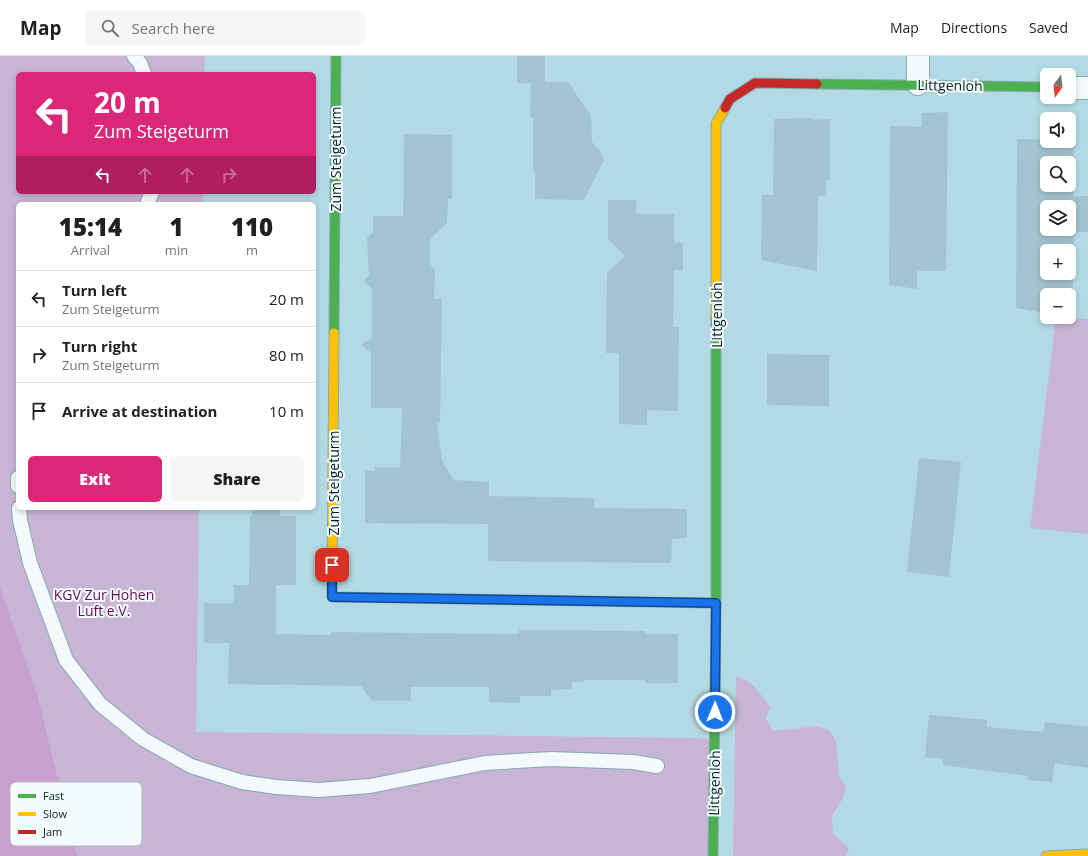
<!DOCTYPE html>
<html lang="en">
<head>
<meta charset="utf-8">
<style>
  :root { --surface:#fff; --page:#f6f6f6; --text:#202124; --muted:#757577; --line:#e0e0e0; --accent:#db2777 }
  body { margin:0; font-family:"Open Sans",sans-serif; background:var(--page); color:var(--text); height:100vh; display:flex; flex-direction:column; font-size:15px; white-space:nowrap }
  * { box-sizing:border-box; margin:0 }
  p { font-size:13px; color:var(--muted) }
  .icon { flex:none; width:22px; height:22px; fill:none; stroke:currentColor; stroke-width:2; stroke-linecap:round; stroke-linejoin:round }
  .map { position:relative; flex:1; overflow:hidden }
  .panel { position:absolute; left:16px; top:146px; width:300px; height:308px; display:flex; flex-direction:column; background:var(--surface); border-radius:6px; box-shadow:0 2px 6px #0003 }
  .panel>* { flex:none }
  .hud { position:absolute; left:16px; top:16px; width:300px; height:122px; border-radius:6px; box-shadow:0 2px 6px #0003; background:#db2777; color:#fff; overflow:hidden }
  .needle { width:26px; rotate:195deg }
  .fabs { position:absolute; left:1040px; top:12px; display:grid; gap:8px }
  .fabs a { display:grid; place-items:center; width:36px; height:36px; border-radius:6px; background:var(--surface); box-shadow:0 2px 6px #0003; font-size:20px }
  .pin { position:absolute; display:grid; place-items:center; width:34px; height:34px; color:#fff; margin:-17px; border-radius:8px; box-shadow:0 2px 6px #0006 }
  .me { position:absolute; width:44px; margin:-22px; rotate:1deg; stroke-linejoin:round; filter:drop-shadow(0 0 3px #0008) }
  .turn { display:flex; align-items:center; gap:14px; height:84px; padding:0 12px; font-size:18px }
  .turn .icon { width:52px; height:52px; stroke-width:2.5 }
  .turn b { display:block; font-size:28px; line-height:34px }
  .lanes { display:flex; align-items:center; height:38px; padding:0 12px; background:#0003; justify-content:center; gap:20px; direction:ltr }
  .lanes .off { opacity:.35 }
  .eta { display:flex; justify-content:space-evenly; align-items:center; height:68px; text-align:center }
  .eta b { font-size:24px; font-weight:800; line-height:28px }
  .action { display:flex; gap:8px; margin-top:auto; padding:8px 12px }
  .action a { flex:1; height:46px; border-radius:6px; background:var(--accent); color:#fff; font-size:16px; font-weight:800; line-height:46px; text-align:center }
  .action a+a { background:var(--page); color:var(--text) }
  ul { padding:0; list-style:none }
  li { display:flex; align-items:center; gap:12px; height:56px; padding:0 12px; border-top:1px solid var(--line) }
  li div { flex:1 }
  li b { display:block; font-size:15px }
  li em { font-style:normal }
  header { display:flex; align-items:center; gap:24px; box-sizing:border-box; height:56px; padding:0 20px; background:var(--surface); border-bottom:1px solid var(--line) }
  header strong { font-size:19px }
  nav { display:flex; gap:22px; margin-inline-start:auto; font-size:14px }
  .search { width:280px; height:36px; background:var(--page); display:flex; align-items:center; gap:10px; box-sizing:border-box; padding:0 14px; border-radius:6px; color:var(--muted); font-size:15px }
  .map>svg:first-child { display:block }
  .green { fill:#c8b5d5 }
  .forest { fill:#c7a0d0 }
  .building { fill:#a4c3d0; fill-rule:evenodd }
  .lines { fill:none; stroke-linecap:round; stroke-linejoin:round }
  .lane-casing { stroke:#85aab2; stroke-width:16 }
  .street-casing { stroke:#85aab2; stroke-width:24 }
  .fast-casing { stroke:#85aab2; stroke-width:11 }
  .slow-casing { stroke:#85aab2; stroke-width:11 }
  .jam-casing { stroke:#85aab2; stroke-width:11 }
  .lane { stroke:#f4f9fb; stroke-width:14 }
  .street { stroke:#f4f9fb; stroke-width:22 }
  .fast { stroke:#4caf50; stroke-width:9 }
  .slow { stroke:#ffc107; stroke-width:9 }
  .jam { stroke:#c62828; stroke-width:9 }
  .route-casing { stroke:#114b97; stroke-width:10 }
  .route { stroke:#1a73e8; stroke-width:7 }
  .labels { text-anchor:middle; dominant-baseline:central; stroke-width:4; stroke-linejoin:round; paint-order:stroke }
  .street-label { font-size:14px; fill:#022027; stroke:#f3fbfd }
  .park-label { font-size:14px; fill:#6b0a5c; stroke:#f3fbfd }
  .key { fill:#f3fbfd; stroke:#abb9bd; stroke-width:1 }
  .key-label { font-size:11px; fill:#022027 }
</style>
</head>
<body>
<header>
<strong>Map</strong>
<div class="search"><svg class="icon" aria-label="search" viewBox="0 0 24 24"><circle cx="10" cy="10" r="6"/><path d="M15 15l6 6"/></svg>Search here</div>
<nav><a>Map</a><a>Directions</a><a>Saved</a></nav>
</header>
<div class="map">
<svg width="1088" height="800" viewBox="0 0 1088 800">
  <rect width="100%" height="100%" fill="#b3dae4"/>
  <g class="green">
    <polygon points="0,0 205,0 204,18 18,18 18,136 203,136 203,148 18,148 18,452 199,452 196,676 693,682 715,684 713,800 77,800 37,637 0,531"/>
    <polygon points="1056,262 1088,263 1088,478 1030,472"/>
    <path d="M736,621C752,622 762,640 770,652L766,662L773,675L818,670L829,675L836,684L839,720L846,731L843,742L832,760L833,778L849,792L846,800H733Z"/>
  </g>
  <polygon class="forest" points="0,531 37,637 77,800 0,800"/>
  <g class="building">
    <polygon points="517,0 545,0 545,26 568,26 591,60 592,86 601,96 604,104 584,144 535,143 535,115 533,112 533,61 530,61 531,27 517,27"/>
    <polygon points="948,56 946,215 917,215 917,233 889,229 890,70 922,71 922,57"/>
    <polygon points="813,62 813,64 830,63 830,124 826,124 826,140 818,140 817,215 761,204 762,139 773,139 774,63"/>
    <polygon points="404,78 452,79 452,143 448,143 447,167 430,183 430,208 435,214 434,243 442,243 440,367 437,367 442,405 454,424 489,426 489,440 594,442 594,452 687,453 687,482 672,483 671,507 488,505 488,468 365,467 365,415 375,415 375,411 400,411 402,352 371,352 371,296 361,289 372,282 372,233 364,225 369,220 367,182 373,176 373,160 403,160"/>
    <path d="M1017,83L1047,84V85L1074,84L1073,140H1088V176H1074L1073,234L1045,233L1044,257L1016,252ZM1047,107H1069V129H1047ZM1047,151H1069V173H1047ZM1047,195H1069V217H1047Z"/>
    <polygon points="608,144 637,144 636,158 674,158 674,186 683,187 683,214 674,214 673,271 679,271 678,355 647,354 647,369 619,368 619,297 606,297 607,217 625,200 608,183"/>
    <polygon points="767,298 829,299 829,350 767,349"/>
    <polygon points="919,402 961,406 949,521 907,516"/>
    <polygon points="252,452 280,452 280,460 296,460 296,529 276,529 276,578 331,579 331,576 519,578 519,574 645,575 645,578 678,578 678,627 645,627 645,624 584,624 584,626 572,626 572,633 551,634 551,640 520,640 520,647 489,646 489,631 411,631 411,645 372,645 363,633 363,630 228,628 229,587 204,587 204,547 234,547 234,529 249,529 250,460 252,460"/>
    <polygon points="929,659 987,664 987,671 1043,676 1045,666 1088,671 1088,712 1055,707 1052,726 1027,724 1028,720 943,709 943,703 925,701"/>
  </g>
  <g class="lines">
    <g class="lane-casing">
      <g id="lane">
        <polyline points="134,0 140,7 144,18"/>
        <polyline points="147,148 152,136"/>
        <polyline points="18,422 18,430"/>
        <polyline points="19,452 20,464 30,507 66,604 100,648 143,683 191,710 242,726 276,731 319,734 370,730 485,707 551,703 633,706 657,710"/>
      </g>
    </g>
    <g class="street-casing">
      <g id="street">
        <polyline points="918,28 918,0"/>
        <polyline points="1069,32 1088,32"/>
      </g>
    </g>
    <g class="fast-casing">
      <g id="fast">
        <polyline points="817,28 1047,31"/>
        <polyline points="334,277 336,0"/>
        <polyline points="332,533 332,541 716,547"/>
        <polyline points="713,800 716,547 716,262"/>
      </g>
    </g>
    <g class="slow-casing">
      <g id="slow">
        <polyline points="716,262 716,68 725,52"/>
        <polyline points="332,533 334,277"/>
        <polyline points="1046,800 1088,798"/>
      </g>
    </g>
    <g class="jam-casing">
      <polyline id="jam" points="725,52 730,43 755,27 817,28"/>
    </g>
    <use href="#lane" class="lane"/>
    <use href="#street" class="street"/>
    <use href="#fast" class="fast"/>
    <use href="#slow" class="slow"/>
    <use href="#jam" class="jam"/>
  </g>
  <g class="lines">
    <g class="route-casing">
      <polyline id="route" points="332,509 332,541 716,547 715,656"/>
    </g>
    <use href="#route" class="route"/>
  </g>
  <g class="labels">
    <g class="street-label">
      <text transform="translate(950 29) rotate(1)">Littgenloh</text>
      <text transform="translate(335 103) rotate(-90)">Zum Steigeturm</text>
      <text transform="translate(716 259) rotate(-90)">Littgenloh</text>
      <text transform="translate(333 427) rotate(-90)">Zum Steigeturm</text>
      <text transform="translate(714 727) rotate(-89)">Littgenloh</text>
    </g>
    <g class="park-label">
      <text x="104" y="538">KGV Zur Hohen<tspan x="104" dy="16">Luft e.V.</tspan></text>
    </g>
  </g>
  <rect x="10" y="726" width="132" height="64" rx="6" class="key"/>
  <rect x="18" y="738" width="18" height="4" fill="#4caf50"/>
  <rect x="18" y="756" width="18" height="4" fill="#ffc107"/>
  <rect x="18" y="774" width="18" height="4" fill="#c62828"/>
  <g class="key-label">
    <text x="43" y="744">Fast</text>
    <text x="43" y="762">Slow</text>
    <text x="43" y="780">Jam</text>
  </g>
</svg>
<div class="fabs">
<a><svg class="needle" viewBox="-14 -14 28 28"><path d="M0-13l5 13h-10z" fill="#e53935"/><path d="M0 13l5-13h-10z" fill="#757577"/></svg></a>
<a><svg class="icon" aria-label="sound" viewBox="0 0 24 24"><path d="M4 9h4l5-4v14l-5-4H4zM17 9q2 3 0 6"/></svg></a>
<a><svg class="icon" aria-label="search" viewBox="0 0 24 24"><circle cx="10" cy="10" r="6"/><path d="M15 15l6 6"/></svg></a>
<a><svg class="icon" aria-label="layers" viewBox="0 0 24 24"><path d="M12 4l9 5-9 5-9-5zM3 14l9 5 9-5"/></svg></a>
<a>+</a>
<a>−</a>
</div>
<div class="pin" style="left:332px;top:509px;background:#d93025"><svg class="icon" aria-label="arrive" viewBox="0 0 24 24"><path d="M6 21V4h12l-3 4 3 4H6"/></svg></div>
<svg class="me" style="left:715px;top:656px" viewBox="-20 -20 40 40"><circle r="17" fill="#1a73e8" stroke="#fff" stroke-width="3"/><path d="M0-11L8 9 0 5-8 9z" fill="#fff"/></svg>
<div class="hud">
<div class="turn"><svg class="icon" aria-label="left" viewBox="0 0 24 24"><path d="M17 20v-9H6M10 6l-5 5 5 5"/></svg><div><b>20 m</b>Zum Steigeturm</div></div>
<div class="lanes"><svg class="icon" aria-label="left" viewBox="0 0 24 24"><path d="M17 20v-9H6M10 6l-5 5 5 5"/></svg><svg class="icon off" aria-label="ahead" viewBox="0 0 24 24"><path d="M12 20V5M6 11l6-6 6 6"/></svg><svg class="icon off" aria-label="ahead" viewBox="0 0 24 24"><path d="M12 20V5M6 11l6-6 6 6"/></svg><svg class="icon off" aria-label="right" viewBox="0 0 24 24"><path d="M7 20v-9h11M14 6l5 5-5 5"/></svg></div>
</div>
<section class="panel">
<div class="eta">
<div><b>15:14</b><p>Arrival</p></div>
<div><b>1</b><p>min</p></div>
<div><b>110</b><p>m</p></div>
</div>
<ul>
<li><svg class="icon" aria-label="left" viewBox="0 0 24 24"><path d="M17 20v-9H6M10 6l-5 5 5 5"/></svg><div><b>Turn left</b><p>Zum Steigeturm</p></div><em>20 m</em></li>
<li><svg class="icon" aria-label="right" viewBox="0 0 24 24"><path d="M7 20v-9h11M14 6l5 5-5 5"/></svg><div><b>Turn right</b><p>Zum Steigeturm</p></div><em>80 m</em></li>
<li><svg class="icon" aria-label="arrive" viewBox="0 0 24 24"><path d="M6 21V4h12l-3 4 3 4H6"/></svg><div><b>Arrive at destination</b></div><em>10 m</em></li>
</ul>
<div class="action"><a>Exit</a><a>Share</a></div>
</section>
</div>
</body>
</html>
